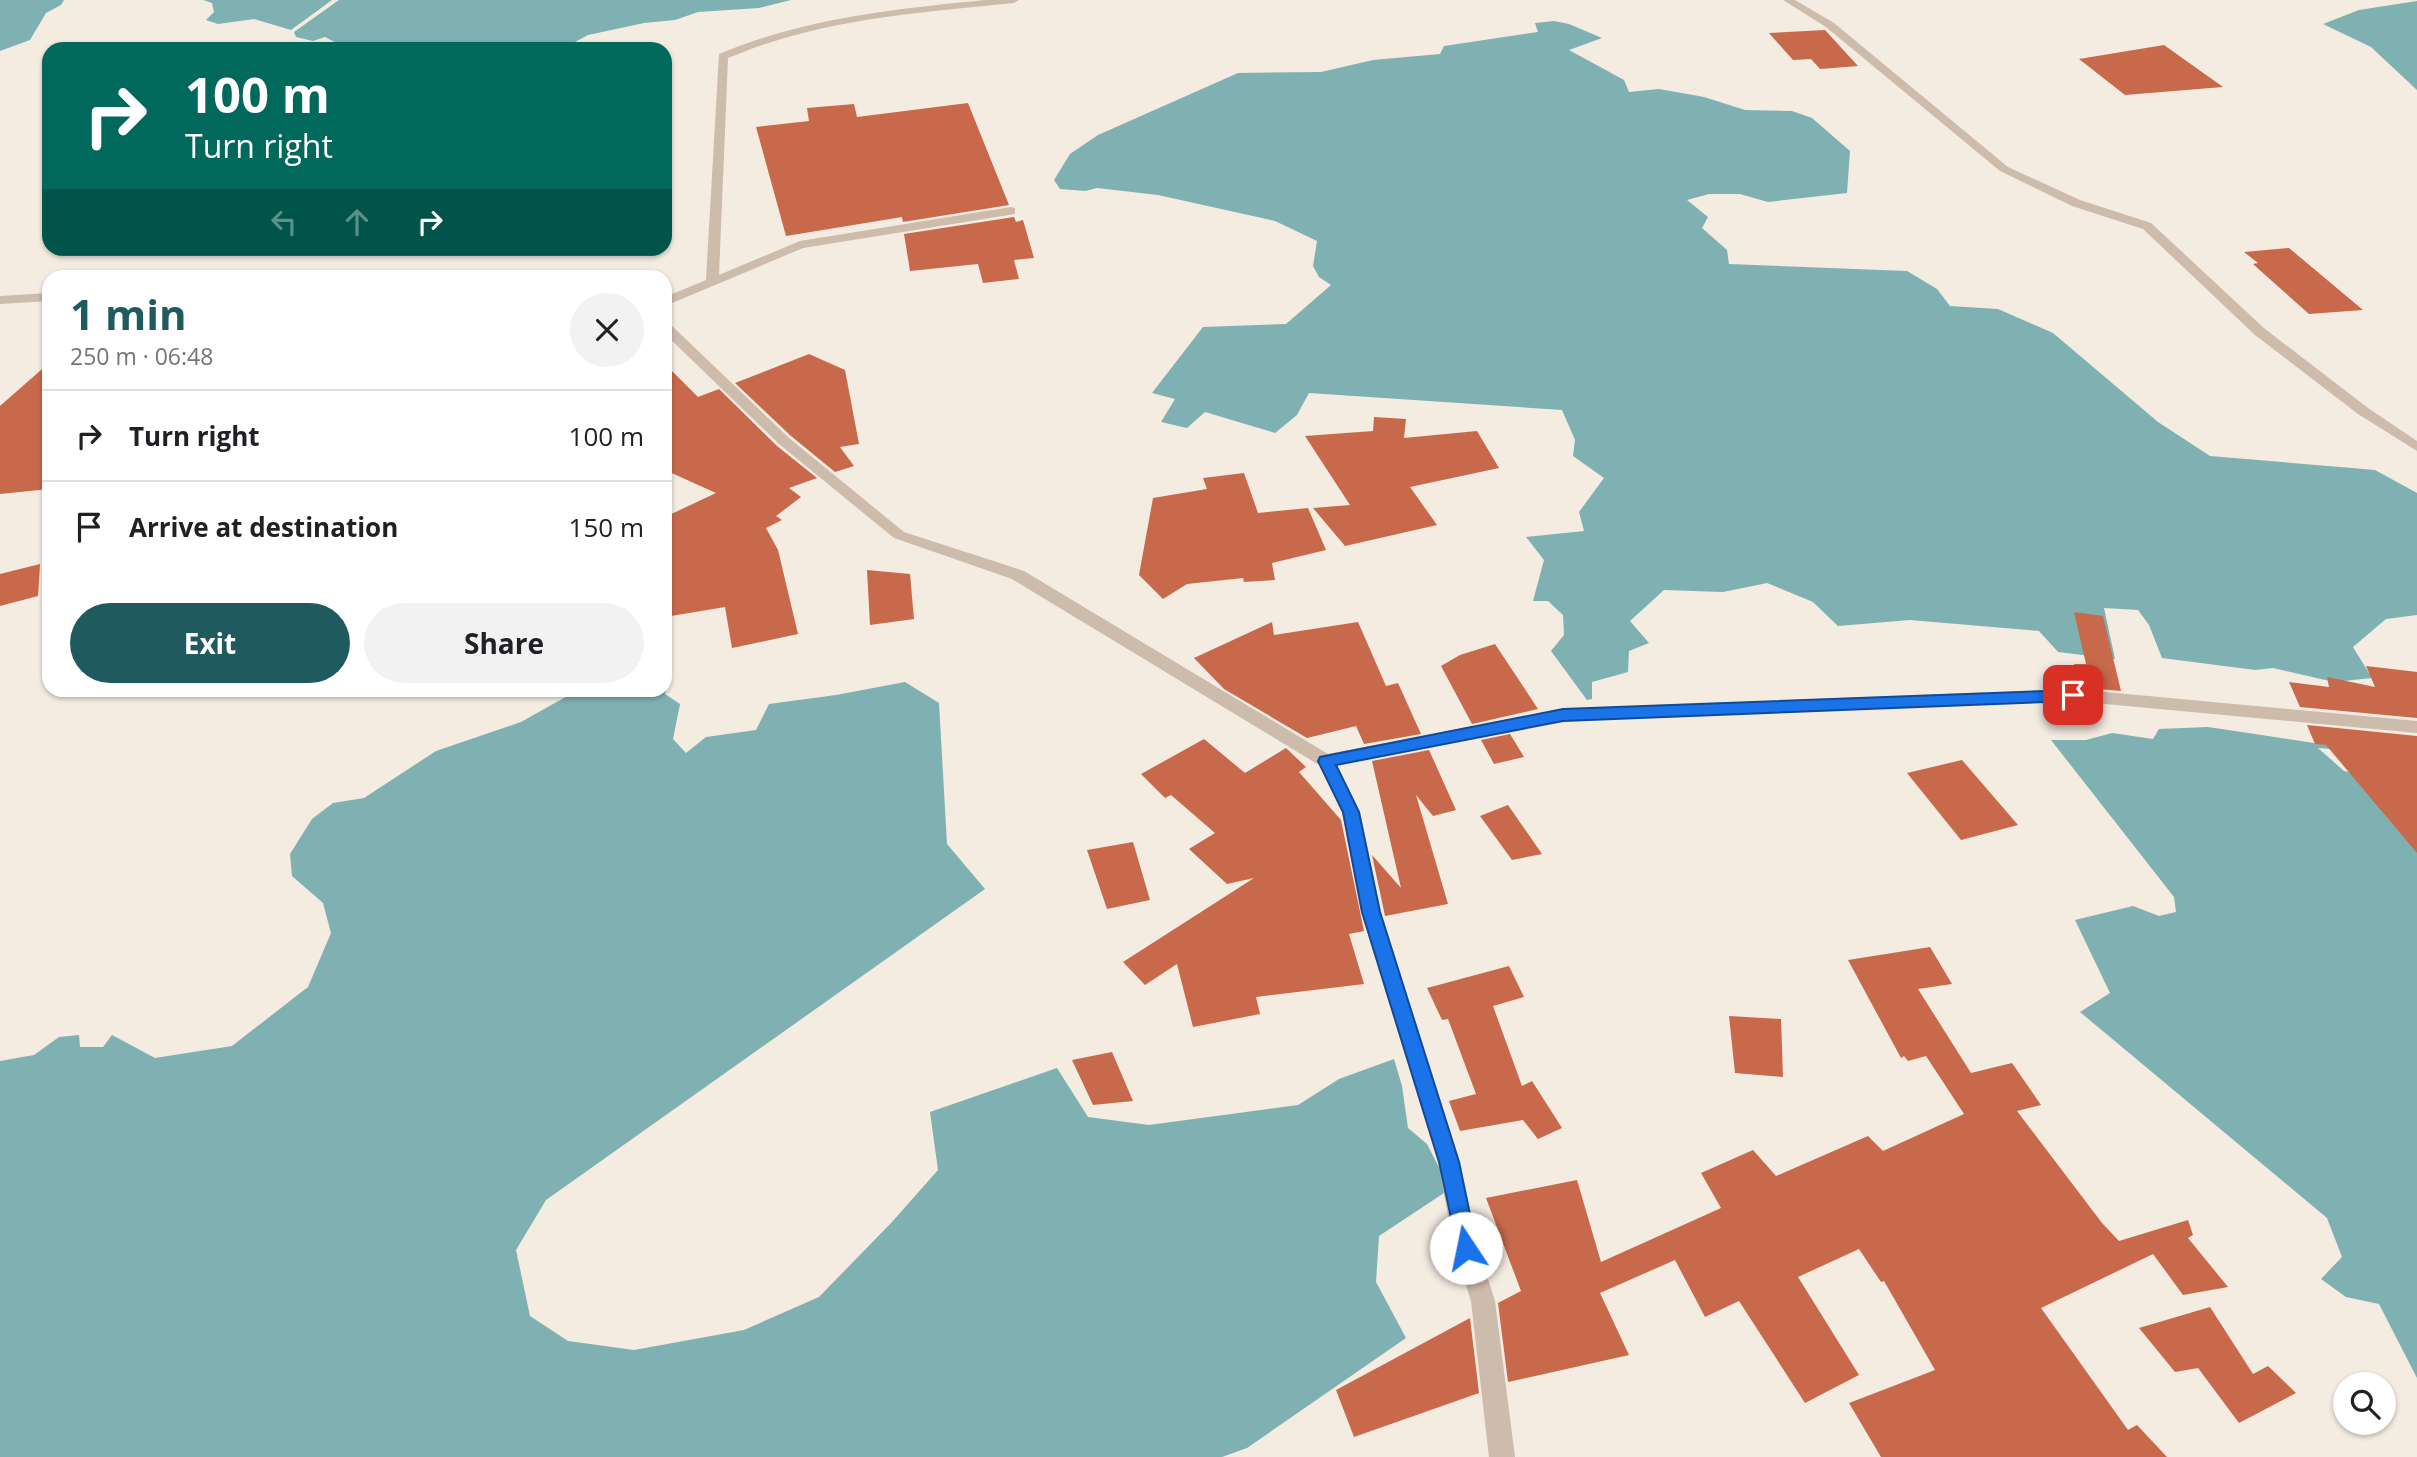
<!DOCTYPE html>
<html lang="en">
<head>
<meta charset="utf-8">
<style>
  :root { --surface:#fff; --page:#f2f2f2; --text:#202124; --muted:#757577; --line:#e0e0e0; --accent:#1f5a5e }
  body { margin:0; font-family:"Open Sans",sans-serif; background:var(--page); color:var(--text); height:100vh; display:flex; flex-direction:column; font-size:26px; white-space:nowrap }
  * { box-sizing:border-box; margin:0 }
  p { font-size:23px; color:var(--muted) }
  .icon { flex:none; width:38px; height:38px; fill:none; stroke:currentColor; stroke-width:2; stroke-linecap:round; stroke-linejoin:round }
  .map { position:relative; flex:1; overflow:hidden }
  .details { position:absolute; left:42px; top:270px; width:630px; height:427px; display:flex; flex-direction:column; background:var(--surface); border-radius:21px; box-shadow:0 2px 5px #0004 }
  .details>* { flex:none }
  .banner { position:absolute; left:42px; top:42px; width:630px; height:214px; border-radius:21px; box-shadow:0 2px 5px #0004; background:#00695c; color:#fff; overflow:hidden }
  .fabs { position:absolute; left:2333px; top:1372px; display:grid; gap:14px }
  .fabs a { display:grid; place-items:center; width:63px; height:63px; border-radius:50%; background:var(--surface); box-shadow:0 2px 5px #0004; font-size:35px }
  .pin { position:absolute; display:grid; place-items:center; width:60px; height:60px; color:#fff; margin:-30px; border-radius:14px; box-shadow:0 4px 10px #0006 }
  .me { position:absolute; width:77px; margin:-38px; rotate:349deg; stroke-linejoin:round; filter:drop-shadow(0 0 5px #0008) }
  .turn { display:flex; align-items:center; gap:24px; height:147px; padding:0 28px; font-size:32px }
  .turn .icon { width:91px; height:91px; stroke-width:2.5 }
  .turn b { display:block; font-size:49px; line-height:60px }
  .lanes { display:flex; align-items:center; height:66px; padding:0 28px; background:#0003; justify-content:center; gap:35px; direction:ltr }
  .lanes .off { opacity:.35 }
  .round { display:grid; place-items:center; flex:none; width:74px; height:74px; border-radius:37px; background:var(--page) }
  .headline { display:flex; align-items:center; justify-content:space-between; height:119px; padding:0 28px }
  h1 { font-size:42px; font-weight:700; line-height:52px; color:var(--accent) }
  .primary-button { display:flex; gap:14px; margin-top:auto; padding:14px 28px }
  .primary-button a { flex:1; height:80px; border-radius:42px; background:var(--accent); color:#fff; font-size:28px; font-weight:700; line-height:80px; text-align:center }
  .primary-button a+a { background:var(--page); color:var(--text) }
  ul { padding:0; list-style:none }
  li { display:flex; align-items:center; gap:21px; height:91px; padding:0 28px; border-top:2px solid var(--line) }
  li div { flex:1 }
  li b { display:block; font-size:26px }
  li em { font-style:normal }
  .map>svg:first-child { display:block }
  .water { fill:#7fb0b2 }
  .building { fill:#c8694b }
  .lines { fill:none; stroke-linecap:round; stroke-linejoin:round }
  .minor { fill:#cdbbac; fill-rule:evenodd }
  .route { fill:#1a73e8; stroke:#114b97; stroke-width:2 }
</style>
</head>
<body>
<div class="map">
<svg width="2417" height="1457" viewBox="0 0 2417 1457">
  <rect width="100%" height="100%" fill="#f4ebe1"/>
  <g class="water">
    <polygon points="0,0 64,0 61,5 46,13 30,40 0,51"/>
    <polygon points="203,0 332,0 291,30 254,19 218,24 206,20 214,12 212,3"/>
    <polygon points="339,0 791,0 759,8 698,12 675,20 644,23 588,35 562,49 348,49 325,37 313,41 296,37 294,32"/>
    <polygon points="2417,1 2417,90 2371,47 2323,24 2359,10"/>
    <polygon points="1554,21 1569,24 1602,38 1569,50 1624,80 1629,92 1659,89 1704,97 1745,110 1792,111 1812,118 1850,151 1847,193 1768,202 1740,194 1709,194 1687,200 1708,217 1702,228 1727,250 1729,264 1907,271 1937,289 1950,306 1998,309 2053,333 2158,422 2210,456 2375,470 2417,493 2417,615 2386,619 2353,647 2372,678 2334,682 2273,668 2255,670 2162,658 2149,625 2138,610 2104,608 2115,659 2058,652 2039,631 1910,620 1838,626 1813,602 1767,583 1723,592 1664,590 1630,621 1649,643 1629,651 1628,672 1592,682 1592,699 1587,700 1551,651 1564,635 1563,615 1548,601 1533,601 1544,560 1526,537 1584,531 1579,512 1604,478 1573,456 1575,440 1562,410 1309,393 1297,415 1275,433 1205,412 1187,428 1161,422 1175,399 1152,393 1203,327 1286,324 1331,285 1319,277 1313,266 1317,241 1275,221 1158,195 1097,188 1085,191 1060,189 1054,180 1070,154 1098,135 1238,73 1321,72 1373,60 1440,54 1444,46 1538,32 1535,23"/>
    <polygon points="665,664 671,664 665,694 680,704 673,739 686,753 706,737 756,730 769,704 836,695 905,682 939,703 947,844 985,889 546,1200 516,1250 530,1316 568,1341 634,1350 744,1330 819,1297 892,1222 938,1170 930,1112 1057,1068 1088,1117 1149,1125 1298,1105 1339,1079 1394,1059 1402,1086 1408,1128 1427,1144 1450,1189 1379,1236 1376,1282 1406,1338 1247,1448 1222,1457 0,1457 0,1061 34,1055 59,1037 79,1035 80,1047 103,1047 112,1035 155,1058 232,1046 308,987 331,933 323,903 292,876 290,854 312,819 333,803 364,798 436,751 521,722 578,690 665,690"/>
    <polygon points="2208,727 2380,753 2318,748 2344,771 2382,779 2417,820 2417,1378 2379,1304 2346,1297 2321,1279 2342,1257 2327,1218 2080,1012 2110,993 2075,920 2133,906 2159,916 2176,912 2174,897 2051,740 2086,740 2112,733 2153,739 2159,729"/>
  </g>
  <g class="building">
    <polygon points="1825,30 1858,66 1820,69 1811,59 1793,60 1769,33"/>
    <polygon points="2164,45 2223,87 2125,95 2079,59"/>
    <polygon points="968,103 1009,205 903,222 902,217 786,236 756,127 809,121 807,108 854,104 857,117"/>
    <polygon points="1014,217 1016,222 1023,220 1034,258 1014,260 1019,279 983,283 978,264 910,271 904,234"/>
    <polygon points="2289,248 2363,310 2309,314 2263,273 2253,264 2258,263 2244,252"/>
    <polygon points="809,354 845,370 859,444 840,447 854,466 835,472 791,436 735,383"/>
    <polygon points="49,363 49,489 0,494 0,406"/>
    <polygon points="665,364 698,397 719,389 777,446 817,478 789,488 801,497 776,516 782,520 766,528 778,550 798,634 732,648 725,607 665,617 665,517 716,493 665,470"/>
    <polygon points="1374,417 1406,419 1404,438 1477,431 1499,468 1410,487 1437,525 1345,546 1313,508 1350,505 1305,436 1373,431"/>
    <polygon points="1244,473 1258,513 1308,508 1326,550 1272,563 1275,580 1244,582 1243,578 1187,584 1163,599 1139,575 1153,498 1207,489 1203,478"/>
    <polygon points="40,564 38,596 0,606 0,574"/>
    <polygon points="867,570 910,574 914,619 870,625"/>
    <polygon points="2074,612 2103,616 2121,691 2086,688 2074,664 2086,664"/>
    <polygon points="1272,622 1274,635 1358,622 1386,686 1398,683 1421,734 1364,744 1356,726 1307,738 1224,689 1194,658"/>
    <polygon points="1495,644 1538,709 1472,724 1441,666 1460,655"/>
    <polygon points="2366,666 2417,672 2417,718 2300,707 2289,682 2329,687 2327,677 2375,687"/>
    <polygon points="2307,725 2417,736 2417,853 2326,745 2315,744"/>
    <polygon points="1510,734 1524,757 1494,764 1481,740"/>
    <polygon points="1204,739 1245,773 1286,748 1306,767 1299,772 1341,820 1364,931 1349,934 1364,984 1256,997 1260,1014 1193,1027 1177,964 1145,985 1123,962 1254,878 1227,884 1189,849 1215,833 1171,795 1165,798 1141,774"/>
    <polygon points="1429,750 1456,810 1433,816 1416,795 1448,904 1385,916 1372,855 1401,888 1372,761"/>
    <polygon points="1962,760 2018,825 1961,840 1907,773"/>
    <polygon points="1508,805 1542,854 1512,860 1480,816"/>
    <polygon points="1133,842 1150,900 1107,909 1087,850"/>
    <polygon points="1930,947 1952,984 1918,989 1971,1073 2012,1063 2041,1105 2017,1111 2102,1223 2119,1241 2188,1220 2193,1235 2188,1238 2228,1287 2183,1295 2153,1254 2041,1308 2128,1430 2137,1425 2167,1457 1881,1457 1849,1403 1935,1370 1884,1281 1881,1282 1859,1249 1798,1277 1859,1375 1805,1403 1739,1301 1705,1317 1675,1260 1600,1293 1629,1355 1508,1382 1498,1303 1521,1291 1486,1198 1577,1180 1601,1262 1721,1208 1701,1173 1753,1150 1776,1176 1868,1136 1883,1151 1964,1114 1926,1056 1908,1061 1904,1056 1901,1058 1848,960"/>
    <polygon points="1509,966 1524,997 1493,1006 1522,1086 1532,1081 1562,1128 1538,1139 1523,1120 1460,1131 1449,1101 1476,1094 1448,1019 1442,1020 1427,988"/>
    <polygon points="1729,1016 1781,1019 1783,1077 1735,1073"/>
    <polygon points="1112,1052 1133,1101 1093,1105 1072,1060"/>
    <polygon points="2210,1307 2253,1374 2268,1366 2296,1393 2239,1423 2198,1368 2175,1372 2139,1328"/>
    <polygon points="1470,1318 1479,1393 1354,1437 1336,1390"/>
  </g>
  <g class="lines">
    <g class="minor">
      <path d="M986,0H1019L1014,3C916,13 820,19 728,58L719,275L800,241L1011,207L1015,208V214L803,248L665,306V297L706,280L719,54C805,18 894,9 986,0Z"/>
      <polygon points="1783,0 1795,0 1834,23 2008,167 2080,200 2151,223 2265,329 2368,408 2417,441 2417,451 2358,414 2255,335 2143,229 2072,206 2000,171 1826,27"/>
      <polygon points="409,270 430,272 436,276 299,276 305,272"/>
      <polygon points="49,293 49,301 0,304 0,296"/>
      <polygon points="665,323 670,324 789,438 904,532 1024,571 1328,754 1563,709 2073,689 2417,721 2417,733 2073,701 1563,721 1337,765 1360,812 1381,912 1460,1162 1478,1248 1495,1301 1515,1457 1489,1457 1471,1301 1454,1248 1438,1162 1361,912 1342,812 1319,765 1012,579 894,538 779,444 665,334"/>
    </g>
  </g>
  <polygon class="route" points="2073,690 2081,695 2073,701 1563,721 1336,765 1359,812 1380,912 1459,1162 1477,1248 1474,1255 1466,1257 1459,1255 1439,1162 1362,912 1343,812 1318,761 1320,757 1563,709"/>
</svg>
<div class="fabs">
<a><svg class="icon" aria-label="search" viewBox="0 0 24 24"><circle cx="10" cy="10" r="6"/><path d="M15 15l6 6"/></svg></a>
</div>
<div class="pin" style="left:2073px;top:695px;background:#d93025"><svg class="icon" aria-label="arrive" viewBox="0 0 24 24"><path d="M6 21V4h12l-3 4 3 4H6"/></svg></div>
<svg class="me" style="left:1466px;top:1248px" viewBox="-20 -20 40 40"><circle r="19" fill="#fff"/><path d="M0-13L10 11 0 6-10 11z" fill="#1a73e8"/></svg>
<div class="banner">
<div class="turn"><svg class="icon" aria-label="right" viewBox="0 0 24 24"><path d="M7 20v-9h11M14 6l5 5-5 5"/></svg><div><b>100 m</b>Turn right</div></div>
<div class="lanes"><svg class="icon off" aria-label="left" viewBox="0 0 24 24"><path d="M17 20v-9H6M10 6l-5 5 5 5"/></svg><svg class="icon off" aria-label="ahead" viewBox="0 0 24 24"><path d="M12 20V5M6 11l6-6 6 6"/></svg><svg class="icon" aria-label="right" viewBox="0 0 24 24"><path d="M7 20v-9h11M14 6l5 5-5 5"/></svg></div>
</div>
<section class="details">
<div class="headline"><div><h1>1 min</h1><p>250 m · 06:48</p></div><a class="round"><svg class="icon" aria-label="close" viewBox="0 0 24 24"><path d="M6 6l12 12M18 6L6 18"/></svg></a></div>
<ul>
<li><svg class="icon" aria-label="right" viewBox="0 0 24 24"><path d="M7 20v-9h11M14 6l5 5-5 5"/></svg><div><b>Turn right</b></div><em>100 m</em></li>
<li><svg class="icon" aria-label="arrive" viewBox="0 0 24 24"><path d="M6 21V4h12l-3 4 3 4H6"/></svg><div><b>Arrive at destination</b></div><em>150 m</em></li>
</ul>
<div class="primary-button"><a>Exit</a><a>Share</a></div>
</section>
</div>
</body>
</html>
